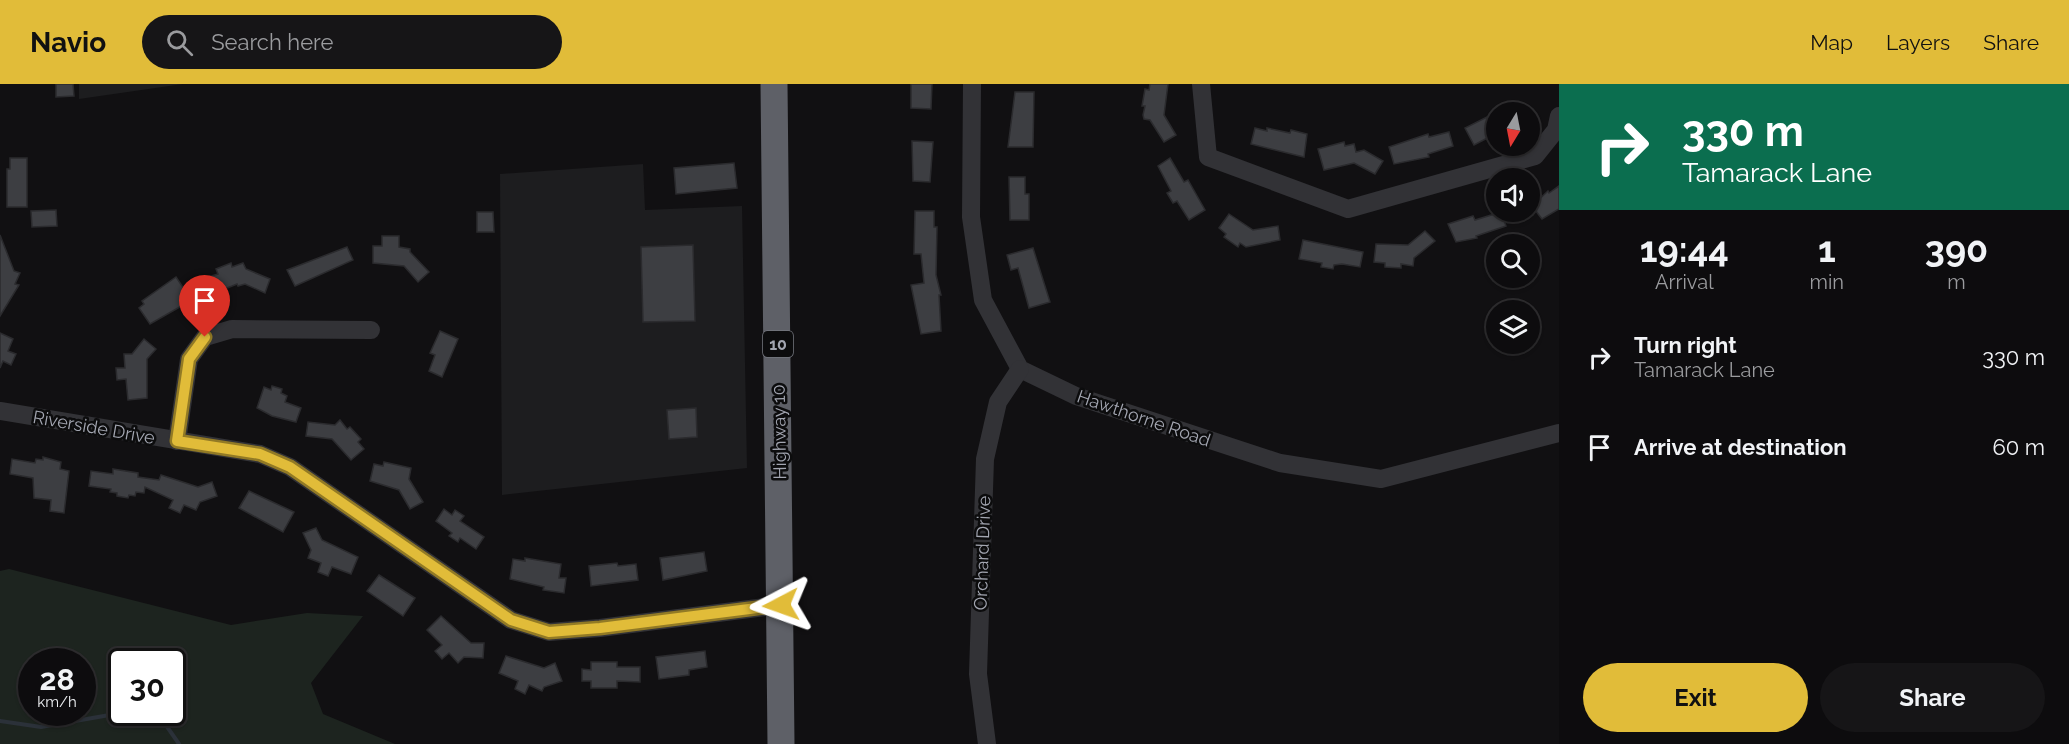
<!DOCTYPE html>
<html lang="en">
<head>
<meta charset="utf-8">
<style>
  :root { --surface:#0d0c0e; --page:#161517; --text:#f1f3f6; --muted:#9a9b9e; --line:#2d2c2e; --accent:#e1bc39 }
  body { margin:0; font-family:Raleway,sans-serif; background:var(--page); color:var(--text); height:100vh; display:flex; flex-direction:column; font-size:22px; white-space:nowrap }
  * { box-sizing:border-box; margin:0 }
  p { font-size:20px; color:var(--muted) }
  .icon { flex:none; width:33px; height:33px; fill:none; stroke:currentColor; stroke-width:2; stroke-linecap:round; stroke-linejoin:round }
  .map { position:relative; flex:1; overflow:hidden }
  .side { display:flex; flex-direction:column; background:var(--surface); width:510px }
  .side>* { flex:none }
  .guide { background:#0b6e4f; color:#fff; overflow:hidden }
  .needle { width:39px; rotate:190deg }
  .controls { position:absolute; left:1486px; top:18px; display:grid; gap:12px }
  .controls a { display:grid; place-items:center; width:54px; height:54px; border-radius:50%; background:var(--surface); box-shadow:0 2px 4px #0004,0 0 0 2px var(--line); font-size:30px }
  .speed { position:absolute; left:18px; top:564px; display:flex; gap:12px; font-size:30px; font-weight:700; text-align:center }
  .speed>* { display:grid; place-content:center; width:78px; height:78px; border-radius:50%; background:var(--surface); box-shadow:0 2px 4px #0004,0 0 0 2px var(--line); line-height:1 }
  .speed small { font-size:15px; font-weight:400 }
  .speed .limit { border:3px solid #111; border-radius:9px; background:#fff; color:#111 }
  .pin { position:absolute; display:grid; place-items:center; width:51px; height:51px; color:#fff; margin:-62px -26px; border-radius:50% 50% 50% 0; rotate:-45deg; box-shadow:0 0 6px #0007 }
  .pin .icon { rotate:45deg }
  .me { position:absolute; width:66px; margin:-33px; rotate:266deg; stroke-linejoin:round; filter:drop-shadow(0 0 4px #0008) }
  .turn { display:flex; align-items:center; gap:21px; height:126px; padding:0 24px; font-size:27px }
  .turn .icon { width:78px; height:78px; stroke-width:2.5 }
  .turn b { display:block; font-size:42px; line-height:51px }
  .eta { display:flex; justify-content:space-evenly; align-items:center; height:102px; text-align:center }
  .eta b { font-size:36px; font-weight:700; line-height:42px }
  .action { display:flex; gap:12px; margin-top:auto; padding:12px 24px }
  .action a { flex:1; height:69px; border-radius:36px; background:var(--accent); color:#111; font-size:24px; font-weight:700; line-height:69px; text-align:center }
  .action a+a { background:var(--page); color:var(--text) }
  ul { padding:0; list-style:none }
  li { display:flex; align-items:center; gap:18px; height:90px; padding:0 24px }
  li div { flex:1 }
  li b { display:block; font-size:22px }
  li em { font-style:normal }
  header { display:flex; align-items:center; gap:36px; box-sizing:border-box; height:84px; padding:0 30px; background:var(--accent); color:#111 }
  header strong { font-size:28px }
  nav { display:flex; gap:33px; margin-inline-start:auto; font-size:21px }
  .search { width:420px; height:54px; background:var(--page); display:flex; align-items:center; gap:15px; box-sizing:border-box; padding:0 21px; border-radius:33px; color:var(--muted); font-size:22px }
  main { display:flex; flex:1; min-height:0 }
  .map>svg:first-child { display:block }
  .built { fill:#1d1d1f }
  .green { fill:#1d241f; fill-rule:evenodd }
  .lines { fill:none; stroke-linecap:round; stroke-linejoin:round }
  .stream { stroke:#2b3139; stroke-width:4 }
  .building { fill:#3d3e42; stroke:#2b2b2e; stroke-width:1.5 }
  .minor { stroke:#323236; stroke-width:18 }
  .highway { stroke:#5e6067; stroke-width:27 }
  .route-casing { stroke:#927a25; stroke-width:15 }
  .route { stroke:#e1bc39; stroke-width:10 }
  .labels { text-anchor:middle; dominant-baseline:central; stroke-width:5; stroke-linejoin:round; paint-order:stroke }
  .shield { fill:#0c0c0d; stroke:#767880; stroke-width:1.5 }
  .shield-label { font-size:16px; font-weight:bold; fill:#a3a6b1 }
  .street-label { font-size:18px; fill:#a3a6b1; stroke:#0c0c0d }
</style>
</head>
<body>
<header>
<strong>Navio</strong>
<div class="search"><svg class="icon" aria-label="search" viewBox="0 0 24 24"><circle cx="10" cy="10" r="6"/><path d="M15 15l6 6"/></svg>Search here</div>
<nav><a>Map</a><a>Layers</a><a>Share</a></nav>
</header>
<main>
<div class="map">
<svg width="1559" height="660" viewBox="0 0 1559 660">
  <rect width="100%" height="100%" fill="#111012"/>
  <g class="built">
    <polygon points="79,0 183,0 79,15"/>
    <polygon points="643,80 645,126 742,122 747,384 502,411 500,90"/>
  </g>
  <path class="green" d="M9,485L231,541L307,529L363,532L311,599L323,630L395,660H0V487ZM32,578H82V628H32ZM122,578H172V628H122Z"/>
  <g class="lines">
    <polyline class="stream" points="0,637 41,643 121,629 161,634 179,660"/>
  </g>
  <g class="building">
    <polygon points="56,0 73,0 74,12 56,13"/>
    <polygon points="911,0 932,0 931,25 911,24"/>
    <polygon points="1150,0 1168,0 1164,31 1176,51 1164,58 1150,36 1144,35 1143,31 1145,22 1142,22 1145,5 1149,6"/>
    <polygon points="1015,8 1034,8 1033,63 1008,63"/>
    <polygon points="1497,28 1497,49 1474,61 1465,44"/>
    <polygon points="1255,44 1267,47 1267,44 1290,49 1291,46 1307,50 1304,73 1251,60"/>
    <polygon points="1449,48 1453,62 1428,70 1429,73 1394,80 1389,63 1428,50 1429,53"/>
    <polygon points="912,57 933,58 930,98 913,97"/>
    <polygon points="1344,58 1345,62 1354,60 1356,68 1364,66 1383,77 1375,90 1354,79 1324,86 1318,65"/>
    <polygon points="10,74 27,74 27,123 7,123 7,85 10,85"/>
    <polygon points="1170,74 1184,98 1188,96 1205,126 1189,136 1177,117 1173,119 1167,109 1171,107 1158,82"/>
    <polygon points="734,79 737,104 676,110 674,84"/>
    <polygon points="1009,93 1025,93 1025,110 1029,110 1029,136 1010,136"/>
    <polygon points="1559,102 1559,125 1542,135 1532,122 1548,107 1549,109"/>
    <polygon points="56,126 57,142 32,143 31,127"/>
    <polygon points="915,127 934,127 934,143 937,143 936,191 941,211 939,211 941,247 921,250 911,201 924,199 921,170 914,170"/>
    <polygon points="477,128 493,128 494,148 477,148"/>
    <polygon points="1501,128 1506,142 1476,152 1477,154 1456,158 1448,140 1473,132 1475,136"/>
    <polygon points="1229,130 1253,146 1278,142 1280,156 1246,163 1240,159 1238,163 1224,153 1226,150 1219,144"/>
    <polygon points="1425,147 1435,157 1414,174 1413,182 1401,180 1401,184 1385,183 1385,179 1374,178 1376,160 1408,161"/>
    <polygon points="0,151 14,187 20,189 15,200 19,201 0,232"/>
    <polygon points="382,152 399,152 399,163 410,165 410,168 429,188 418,198 404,182 373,179 373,162 382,162"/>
    <polygon points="1303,156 1363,168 1360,183 1342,180 1334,181 1333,185 1321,183 1322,179 1299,175"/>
    <polygon points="693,161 695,237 643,238 641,163"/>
    <polygon points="347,163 353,176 295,202 287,186"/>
    <polygon points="1033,164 1050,218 1029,224 1018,184 1011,186 1007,171"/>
    <polygon points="231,179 232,183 243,179 246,185 270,195 265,209 245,200 238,202 237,200 215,209 208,193 218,190 216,185"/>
    <polygon points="176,193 184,205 190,200 199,212 150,240 139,224 144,220 142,217"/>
    <polygon points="440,247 458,255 442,293 429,287 435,271 430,269"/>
    <polygon points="0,249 13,255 8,267 16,270 11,281 3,277 0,284"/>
    <polygon points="144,255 156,265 147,275 147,314 128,316 126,295 117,296 116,284 125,284 124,270 132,270"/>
    <polygon points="272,302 282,305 281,309 287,312 285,318 301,324 296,338 272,332 257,324 264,303 271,306"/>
    <polygon points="696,324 697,353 669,355 667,326"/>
    <polygon points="340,336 347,345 350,343 361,355 358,358 364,365 351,376 332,355 306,352 308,338 335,341"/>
    <polygon points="43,373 61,378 60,385 69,387 64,429 50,427 51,416 34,414 33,394 10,390 12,375 35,379 36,375 43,376"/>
    <polygon points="384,378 411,384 409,395 423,418 410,425 399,406 370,397 374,380 383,382"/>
    <polygon points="113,385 138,389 138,393 159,396 161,391 198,403 212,398 217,412 200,418 196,426 184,421 180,429 169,424 173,416 145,403 144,409 136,408 135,412 129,411 128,414 117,412 117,409 110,408 111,405 89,402 91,387 113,390"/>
    <polygon points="249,407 294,428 283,448 239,424"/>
    <polygon points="444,425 452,431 455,426 464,432 460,437 484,453 476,465 460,454 458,458 449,452 452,449 436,437"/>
    <polygon points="316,444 322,456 358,473 351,490 332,483 328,492 318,488 321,479 308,474 311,466 303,449"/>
    <polygon points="704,468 707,487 663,496 660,474"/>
    <polygon points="525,474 561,480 559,494 566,494 564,509 543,506 544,503 510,495 513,475 525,477"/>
    <polygon points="617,479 618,482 636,480 638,496 591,502 589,482"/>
    <polygon points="379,491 415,514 403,532 367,507"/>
    <polygon points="441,532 471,559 484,559 483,574 464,573 458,579 449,569 442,575 435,567 442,561 427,546"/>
    <polygon points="705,567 707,583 689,586 689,591 659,595 656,573"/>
    <polygon points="506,572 544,584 555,579 562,597 544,603 542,607 529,601 525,610 515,605 518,597 499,589"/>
    <polygon points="591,578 617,578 617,583 640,583 640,598 617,597 617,604 591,604 591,597 582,597 582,585 591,586"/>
  </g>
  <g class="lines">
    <g class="minor">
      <polyline points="972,0 971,133 983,216 1020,285 1076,312 1280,379 1381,395 1559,349"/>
      <polyline points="1201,0 1208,73 1348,125 1535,72 1556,46 1559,32"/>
      <polyline points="0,327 260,370 290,383 511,536 549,548 600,544 781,521"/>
      <polyline points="177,357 189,275 205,253 232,245 371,246"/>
      <polyline points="987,660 978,590 985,375 998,318 1020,285"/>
    </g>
    <polyline class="highway" points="774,0 781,660"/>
  </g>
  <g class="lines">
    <g class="route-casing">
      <polyline id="route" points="205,253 189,275 177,357 260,370 290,383 511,536 549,548 600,544 781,521"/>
    </g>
    <use href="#route" class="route"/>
  </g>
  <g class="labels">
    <rect class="shield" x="763" y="247" width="30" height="26" rx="4.5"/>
    <g class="shield-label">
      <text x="778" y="260">10</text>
    </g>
    <g class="street-label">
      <text transform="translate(1144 334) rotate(19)">Hawthorne Road</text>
      <text transform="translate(94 343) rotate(10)">Riverside Drive</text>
      <text transform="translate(779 348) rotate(-91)">Highway 10</text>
      <text transform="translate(982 469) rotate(-88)">Orchard Drive</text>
    </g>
  </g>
</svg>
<div class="controls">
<a><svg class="needle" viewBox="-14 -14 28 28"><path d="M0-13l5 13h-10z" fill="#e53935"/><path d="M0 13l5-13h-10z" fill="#9a9b9e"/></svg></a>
<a><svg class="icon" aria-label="sound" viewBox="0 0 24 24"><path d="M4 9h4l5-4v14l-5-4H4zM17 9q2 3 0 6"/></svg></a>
<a><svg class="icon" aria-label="search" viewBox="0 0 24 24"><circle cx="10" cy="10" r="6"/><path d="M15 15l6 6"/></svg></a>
<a><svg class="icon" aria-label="layers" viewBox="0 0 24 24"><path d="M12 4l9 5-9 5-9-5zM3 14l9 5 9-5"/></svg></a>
</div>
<div class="speed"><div>28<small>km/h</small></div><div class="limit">30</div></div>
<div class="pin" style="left:205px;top:253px;background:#d93025"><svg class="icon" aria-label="arrive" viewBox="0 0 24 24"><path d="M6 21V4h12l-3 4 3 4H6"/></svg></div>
<svg class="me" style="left:781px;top:521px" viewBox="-20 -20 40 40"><path d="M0-17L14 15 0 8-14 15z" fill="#e1bc39" stroke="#fff" stroke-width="4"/></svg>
</div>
<section class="side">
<div class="guide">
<div class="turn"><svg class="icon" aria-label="right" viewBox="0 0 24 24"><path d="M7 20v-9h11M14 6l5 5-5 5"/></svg><div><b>330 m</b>Tamarack Lane</div></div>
</div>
<div class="eta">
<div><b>19:44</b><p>Arrival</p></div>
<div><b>1</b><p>min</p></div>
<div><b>390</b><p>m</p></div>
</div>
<ul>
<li><svg class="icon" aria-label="right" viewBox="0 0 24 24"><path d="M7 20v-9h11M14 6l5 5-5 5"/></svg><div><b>Turn right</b><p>Tamarack Lane</p></div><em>330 m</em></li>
<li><svg class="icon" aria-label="arrive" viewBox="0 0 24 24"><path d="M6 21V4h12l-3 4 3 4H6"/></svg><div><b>Arrive at destination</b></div><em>60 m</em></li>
</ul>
<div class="action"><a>Exit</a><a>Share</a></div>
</section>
</main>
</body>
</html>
